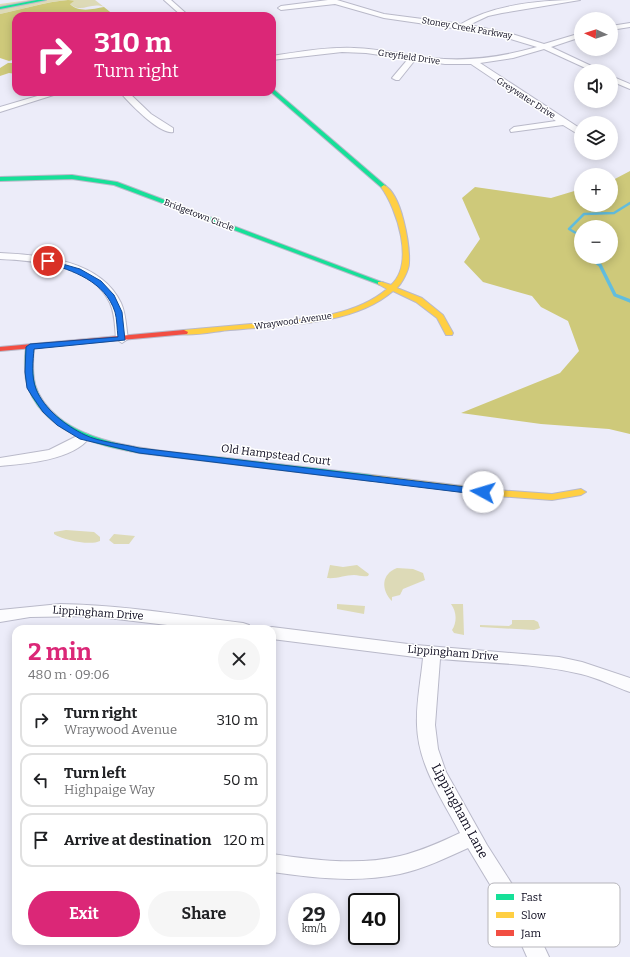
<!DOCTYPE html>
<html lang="en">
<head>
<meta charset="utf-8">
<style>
  :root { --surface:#fff; --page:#f6f6f6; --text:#202124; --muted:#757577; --line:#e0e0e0; --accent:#db2777 }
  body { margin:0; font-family:Bitter,serif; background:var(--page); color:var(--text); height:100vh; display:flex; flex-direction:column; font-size:15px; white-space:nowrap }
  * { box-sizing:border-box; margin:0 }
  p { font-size:13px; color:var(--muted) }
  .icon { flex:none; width:22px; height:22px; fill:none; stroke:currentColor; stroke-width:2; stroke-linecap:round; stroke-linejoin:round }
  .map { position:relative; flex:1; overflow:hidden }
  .sheet { position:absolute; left:12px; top:625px; width:264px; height:320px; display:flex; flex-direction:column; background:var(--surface); border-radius:12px; box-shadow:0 2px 10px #0003 }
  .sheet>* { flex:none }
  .banner { position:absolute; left:12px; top:12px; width:264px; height:84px; border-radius:12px; box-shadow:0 2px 10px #0003; background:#db2777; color:#fff; overflow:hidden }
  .needle { width:26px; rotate:273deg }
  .fabs { position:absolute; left:574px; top:12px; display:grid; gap:8px }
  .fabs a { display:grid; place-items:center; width:44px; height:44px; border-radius:50%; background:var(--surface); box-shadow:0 2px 10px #0003; font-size:20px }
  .speed { position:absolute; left:288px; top:893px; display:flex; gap:8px; font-size:20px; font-weight:700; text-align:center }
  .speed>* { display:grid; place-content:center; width:52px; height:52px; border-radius:50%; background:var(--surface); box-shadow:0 2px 10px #0003; line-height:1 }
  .speed small { font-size:10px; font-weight:400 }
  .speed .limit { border:2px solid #111; border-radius:6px; background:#fff; color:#111 }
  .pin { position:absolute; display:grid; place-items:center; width:34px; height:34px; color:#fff; margin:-17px; border:2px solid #fff; border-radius:50%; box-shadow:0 1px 4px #0007 }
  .me { position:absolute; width:44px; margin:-22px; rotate:276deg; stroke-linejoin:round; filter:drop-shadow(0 0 3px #0008) }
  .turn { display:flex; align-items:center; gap:14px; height:84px; padding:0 16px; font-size:18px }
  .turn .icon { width:52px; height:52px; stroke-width:2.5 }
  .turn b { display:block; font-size:28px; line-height:34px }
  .round { display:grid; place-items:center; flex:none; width:42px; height:42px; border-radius:21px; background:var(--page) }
  .headline { display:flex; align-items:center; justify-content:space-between; height:68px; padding:0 16px }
  h1 { font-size:24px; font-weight:700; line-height:30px; color:var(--accent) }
  .action { display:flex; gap:8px; margin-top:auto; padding:8px 16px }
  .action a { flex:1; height:46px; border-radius:24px; background:var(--accent); color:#fff; font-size:16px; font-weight:700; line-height:46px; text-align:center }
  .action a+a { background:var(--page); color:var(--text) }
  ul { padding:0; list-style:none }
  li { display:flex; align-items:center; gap:12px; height:54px; margin:0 8px 6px; padding:0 8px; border:2px solid var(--line); border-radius:12px }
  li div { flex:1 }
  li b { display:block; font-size:15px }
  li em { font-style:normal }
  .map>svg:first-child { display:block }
  .green { fill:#dddab7 }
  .forest { fill:#cec97a; fill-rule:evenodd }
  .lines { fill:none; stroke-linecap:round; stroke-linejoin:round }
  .stream-far1 { stroke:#62bdde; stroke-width:2.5 }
  .stream { stroke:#62bdde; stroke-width:3.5 }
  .street-casing { stroke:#b9b9c9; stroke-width:2 }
  .fast-casing { stroke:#b9b9c9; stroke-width:2 }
  .slow-casing { stroke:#b9b9c9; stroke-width:2 }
  .jam-casing { stroke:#b9b9c9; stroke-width:2 }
  .street { fill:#fcfcfe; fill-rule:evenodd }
  .fast { fill:#16e098; fill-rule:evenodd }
  .slow { fill:#ffcf43; fill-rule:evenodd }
  .jam { fill:#f24e42; fill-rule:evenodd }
  .route { fill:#1a73e8; stroke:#114b97 }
  .labels { text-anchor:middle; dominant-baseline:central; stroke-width:3; stroke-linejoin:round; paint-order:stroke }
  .far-street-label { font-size:9px; fill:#0b091d; stroke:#fff }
  .street-label { font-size:11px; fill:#0b091d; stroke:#fff }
  .near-street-label { font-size:13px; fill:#0b091d; stroke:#fff }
  .key { fill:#fff; stroke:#b6b5bb; stroke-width:1 }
  .key-label { font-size:11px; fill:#0b091d }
</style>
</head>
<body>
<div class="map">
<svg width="630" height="957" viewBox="0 0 630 957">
  <rect width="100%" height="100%" fill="#ececf9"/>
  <g class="green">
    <path d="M29,0H95L104,7C89,1 79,17 67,0C45,2 22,9 0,14V4Z"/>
    <path d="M66,530L94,532L100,537V541C90,546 63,540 54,534V532Z"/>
    <polygon points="114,534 135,536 129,544 114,544 109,540"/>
    <path d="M330,565L343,567L357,565L369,574L368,576C362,577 359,575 354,575C345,575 337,579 327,578Z"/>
    <path d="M397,568L413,569L423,573L425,580L403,589L400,595L392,597V601C381,590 381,574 397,568Z"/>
    <polygon points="337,604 365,606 364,614 337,609"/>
    <path d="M451,604H463L464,635L454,633L452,630C457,623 457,612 451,604Z"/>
    <polygon points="512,620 534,620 538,622 540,628 534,630 480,627 480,625 509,626 512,624"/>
  </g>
  <g class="forest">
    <path d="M68,0L74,1L70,4C79,13 93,9 104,7L115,16H16V59L9,61L0,58V14C23,9 45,2 68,0Z"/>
    <polygon points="8,63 16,63 16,74 9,73 0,76 0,68"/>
    <path d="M630,171V434L609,429L541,424L461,413L560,373L579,351L568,321L541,307L532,296L483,282L464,262L480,239L462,198L475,187L551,198L581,189V205H611V181ZM581,227H611V257H581Z"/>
  </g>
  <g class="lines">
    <polyline class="stream-far1" points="581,236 569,229 584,214 614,213 630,203"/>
    <polyline class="stream" points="589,257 600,265 615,295 630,301"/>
    <g class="street-casing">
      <g id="street">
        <polygon points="164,0 171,0 189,16 182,16"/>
        <path d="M328,0H337L384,14L461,24C495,4 542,0 580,0L502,13L488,16L469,25L512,34L544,44L581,33V37L551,47L602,71H592L544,49L513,58L480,63L581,129V136L563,125L511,132L510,130L514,127L556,121L471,64H445L415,60L399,80H396L392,78L408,59L366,53L342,52L272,60V56C299,52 326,47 354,48C380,49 406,55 432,58C468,62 502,57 537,47L494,34L384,18L335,4L281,10L278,8L281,6Z"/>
        <polygon points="630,23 630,27 611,30 611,26"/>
        <polygon points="611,76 630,84 630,89 611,81"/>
        <polygon points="51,92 63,92 0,112 0,107"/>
        <path d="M120,92H128L151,114L173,128V132C160,135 128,102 120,92Z"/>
        <path d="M0,253C42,255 101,260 121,303C126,314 126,327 128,339L122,343L116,339C115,327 115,314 110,303C91,264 37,261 0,259Z"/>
        <path d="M83,433L88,434L90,437C74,460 25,464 0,466V458L49,450Z"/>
        <path d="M60,604C122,605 182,615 243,623L249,625L251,629H201L91,616L30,617L0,622V610Z"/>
        <path d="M272,627L416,645L559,657L582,662L630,678V692C613,686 598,678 581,674C534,663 487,663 440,659L435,725L438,749L446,772L487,845L524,903L549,957H527L509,916L468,848C446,858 423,869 400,874C357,883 314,878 272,872V854C314,860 358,866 400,856C421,851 441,842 460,833C442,799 418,765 417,725C416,703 421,680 423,658L272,639V629H266Z"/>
      </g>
    </g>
    <g class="fast-casing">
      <g id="fast">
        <polygon points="37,0 46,0 0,9 0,7"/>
        <polygon points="272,88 386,186 386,188 382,188 271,92"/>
        <polygon points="72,175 117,182 384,283 380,285 378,284 114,185 72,179 0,181 0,177"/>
        <path d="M27,345H30L34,347C31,378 33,396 58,417C97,450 178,452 227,458C276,464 324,469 372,475L376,478L372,481L139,453C102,446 63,438 38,406C30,395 25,384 25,370C25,362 24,352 27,345Z"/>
      </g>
    </g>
    <g class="slow-casing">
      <g id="slow">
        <path d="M384,185C402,194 410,245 409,263C409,270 402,283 397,288L422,298L443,315L453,333L452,335H446L437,318L416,302L393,291C353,326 281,325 230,330C217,331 195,336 181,334L180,332L184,330C206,328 228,326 251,324C295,320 352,319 387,289L378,284V282H382L391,285C415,264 397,209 381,187Z"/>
        <polygon points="372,475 496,490 552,494 581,489 586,492 581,495 552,500 496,496 369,480 368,478"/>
      </g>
    </g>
    <g class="jam-casing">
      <polygon id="jam" points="184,330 188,332 187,334 0,351 0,347"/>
    </g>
    <use href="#street" class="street"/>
    <use href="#fast" class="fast"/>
    <use href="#slow" class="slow"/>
    <use href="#jam" class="jam"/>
  </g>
  <path class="route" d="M45,259L80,269L101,281L114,295L122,312L125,340L34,349C33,361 31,376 36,389C44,409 66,426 85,435C99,442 123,444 139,448L483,489L487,492L483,495L139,453L80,439L57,425L43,412L32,396L27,388L25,372L26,347L30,344L118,337C117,329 117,319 115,312C105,281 73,271 45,262Z"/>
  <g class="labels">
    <g class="far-street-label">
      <text transform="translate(467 28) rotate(10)">Stoney Creek Parkway</text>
      <text transform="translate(409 57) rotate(8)">Greyfield Drive</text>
      <text transform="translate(526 98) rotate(33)">Greywater Drive</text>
      <text transform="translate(199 215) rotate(21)">Bridgetown Circle</text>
      <text transform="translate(293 321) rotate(-8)">Wraywood Avenue</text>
    </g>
    <g class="street-label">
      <text transform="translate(276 455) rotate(7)">Old Hampstead Court</text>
      <text transform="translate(98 613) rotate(4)">Lippingham Drive</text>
      <text transform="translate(453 653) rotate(5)">Lippingham Drive</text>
    </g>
    <g class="near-street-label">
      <text transform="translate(460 811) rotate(62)">Lippingham Lane</text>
    </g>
  </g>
  <rect x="488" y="883" width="132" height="64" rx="6" class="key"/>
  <rect x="496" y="894" width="18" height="6" fill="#16e098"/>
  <rect x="496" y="912" width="18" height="6" fill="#ffcf43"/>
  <rect x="496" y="930" width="18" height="6" fill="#f24e42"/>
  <g class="key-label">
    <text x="521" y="901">Fast</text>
    <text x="521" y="919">Slow</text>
    <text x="521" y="937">Jam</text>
  </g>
</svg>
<div class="fabs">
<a><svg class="needle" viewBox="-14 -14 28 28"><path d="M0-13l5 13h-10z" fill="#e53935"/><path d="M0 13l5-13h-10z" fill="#757577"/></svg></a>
<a><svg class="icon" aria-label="sound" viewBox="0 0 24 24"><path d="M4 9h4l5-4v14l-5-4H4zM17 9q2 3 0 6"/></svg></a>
<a><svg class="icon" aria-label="layers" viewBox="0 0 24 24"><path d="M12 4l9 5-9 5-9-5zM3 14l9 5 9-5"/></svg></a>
<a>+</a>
<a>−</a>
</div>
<div class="speed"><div>29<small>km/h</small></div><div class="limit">40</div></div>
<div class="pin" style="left:48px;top:261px;background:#d93025"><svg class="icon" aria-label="arrive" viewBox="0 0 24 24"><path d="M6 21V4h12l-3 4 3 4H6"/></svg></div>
<svg class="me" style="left:483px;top:492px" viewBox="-20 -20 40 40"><circle r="19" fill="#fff"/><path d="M0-13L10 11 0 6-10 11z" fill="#1a73e8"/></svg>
<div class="banner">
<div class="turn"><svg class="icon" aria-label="right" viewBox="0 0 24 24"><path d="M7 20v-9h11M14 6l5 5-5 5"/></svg><div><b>310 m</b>Turn right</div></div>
</div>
<section class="sheet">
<div class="headline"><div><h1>2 min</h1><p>480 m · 09:06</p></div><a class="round"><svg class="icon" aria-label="close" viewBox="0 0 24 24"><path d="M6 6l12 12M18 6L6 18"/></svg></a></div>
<ul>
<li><svg class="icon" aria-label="right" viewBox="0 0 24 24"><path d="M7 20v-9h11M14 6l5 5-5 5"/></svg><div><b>Turn right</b><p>Wraywood Avenue</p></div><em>310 m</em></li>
<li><svg class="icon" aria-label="left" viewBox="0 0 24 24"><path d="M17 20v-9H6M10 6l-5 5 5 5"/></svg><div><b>Turn left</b><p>Highpaige Way</p></div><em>50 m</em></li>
<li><svg class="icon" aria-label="arrive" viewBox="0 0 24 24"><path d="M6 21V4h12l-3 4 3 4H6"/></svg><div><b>Arrive at destination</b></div><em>120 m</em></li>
</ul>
<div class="action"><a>Exit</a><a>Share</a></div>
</section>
</div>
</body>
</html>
